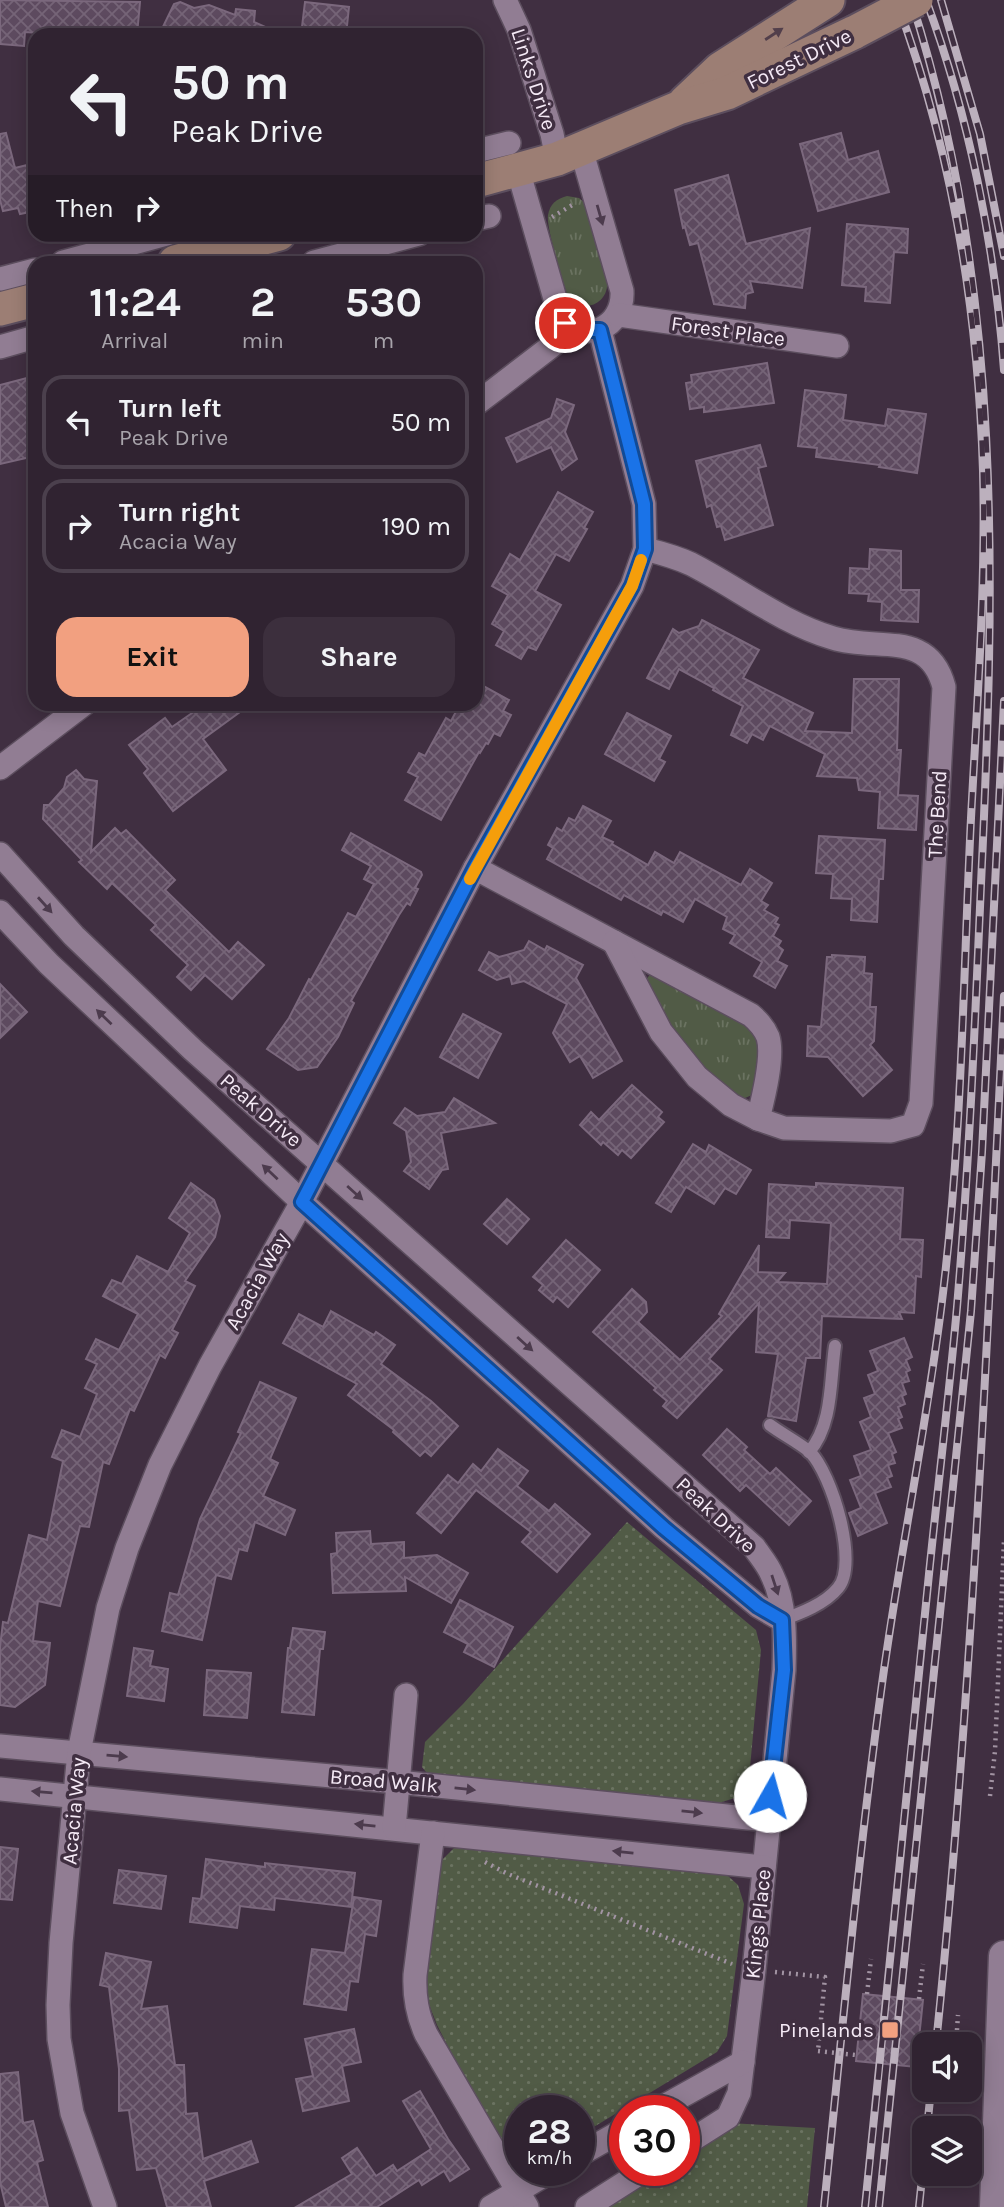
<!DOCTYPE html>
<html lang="en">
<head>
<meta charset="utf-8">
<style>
  :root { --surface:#302331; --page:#3c2f3d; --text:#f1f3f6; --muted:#a8a4ab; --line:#4b404d; --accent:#f2a080 }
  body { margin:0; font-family:Karla,sans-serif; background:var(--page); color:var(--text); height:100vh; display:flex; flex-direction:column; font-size:26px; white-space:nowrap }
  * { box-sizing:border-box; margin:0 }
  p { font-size:23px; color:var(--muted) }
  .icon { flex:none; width:38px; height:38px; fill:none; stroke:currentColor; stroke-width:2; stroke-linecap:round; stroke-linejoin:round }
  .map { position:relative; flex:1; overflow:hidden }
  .drawer { position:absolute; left:28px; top:256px; width:455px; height:455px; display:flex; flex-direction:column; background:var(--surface); border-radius:21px; box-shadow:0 4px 18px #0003,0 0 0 2px var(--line) }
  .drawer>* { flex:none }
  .banner { position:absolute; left:28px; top:28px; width:455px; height:214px; border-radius:21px; box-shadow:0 4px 18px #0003,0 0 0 2px var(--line); background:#302331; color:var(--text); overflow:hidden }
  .fabs { position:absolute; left:912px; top:2032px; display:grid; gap:14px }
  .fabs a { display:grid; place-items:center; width:70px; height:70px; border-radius:14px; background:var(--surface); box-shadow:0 4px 18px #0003,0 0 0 2px var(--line); font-size:35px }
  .speed { position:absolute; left:504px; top:2095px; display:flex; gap:14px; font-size:35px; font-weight:700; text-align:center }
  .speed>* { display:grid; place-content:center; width:91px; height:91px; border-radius:50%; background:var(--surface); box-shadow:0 4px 18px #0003,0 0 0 2px var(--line); line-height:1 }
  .speed small { font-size:18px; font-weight:400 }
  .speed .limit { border:10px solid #d22; background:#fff; color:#111 }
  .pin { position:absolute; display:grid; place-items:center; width:60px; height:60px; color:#fff; margin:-30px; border:4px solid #fff; border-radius:50%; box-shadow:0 2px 7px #0007 }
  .me { position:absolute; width:77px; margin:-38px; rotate:7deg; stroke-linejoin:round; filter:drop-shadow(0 0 5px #0008) }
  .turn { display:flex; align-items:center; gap:24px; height:147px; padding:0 28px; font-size:32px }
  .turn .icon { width:91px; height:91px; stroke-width:2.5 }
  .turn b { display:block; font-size:49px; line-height:60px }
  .then { display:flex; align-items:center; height:66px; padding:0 28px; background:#0003; gap:14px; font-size:26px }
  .eta { display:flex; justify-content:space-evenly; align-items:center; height:119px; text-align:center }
  .eta b { font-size:42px; font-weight:700; line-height:49px }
  .cta { display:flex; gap:14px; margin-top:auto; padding:14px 28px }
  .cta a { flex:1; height:80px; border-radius:21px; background:var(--accent); color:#111; font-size:28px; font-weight:700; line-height:80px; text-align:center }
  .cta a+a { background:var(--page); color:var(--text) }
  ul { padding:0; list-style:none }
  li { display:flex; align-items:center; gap:21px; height:94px; margin:0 14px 10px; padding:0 14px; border:4px solid var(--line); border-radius:21px }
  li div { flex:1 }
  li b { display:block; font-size:26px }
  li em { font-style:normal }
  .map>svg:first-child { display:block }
  .grass { fill:url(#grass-tufts) }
  .park { fill:url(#park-dots) }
  .building { fill:url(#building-cross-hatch); stroke:#7b687d; stroke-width:2 }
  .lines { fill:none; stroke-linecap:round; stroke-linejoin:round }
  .service-casing { stroke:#5c4e5e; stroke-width:16 }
  .minor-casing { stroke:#5c4e5e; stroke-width:26 }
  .tertiary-casing { stroke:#5c4e5e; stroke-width:33 }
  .secondary-casing { stroke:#5c4e5e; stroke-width:37 }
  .path { stroke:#a294a3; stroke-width:4.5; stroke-dasharray:2 5; stroke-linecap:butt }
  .service { stroke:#917d93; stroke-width:12 }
  .minor { stroke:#917d93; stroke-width:23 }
  .tertiary { stroke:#917d93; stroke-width:30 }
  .secondary { stroke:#9c7e74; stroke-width:33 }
  .rail-casing { stroke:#bcb0bd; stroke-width:8 }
  .rail { stroke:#402f41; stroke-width:5; stroke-dasharray:16; stroke-linecap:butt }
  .secondary-bridge-casing { stroke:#5c4e5e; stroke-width:37; stroke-linecap:butt }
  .path-bridge { stroke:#a294a3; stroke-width:4.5; stroke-dasharray:2 5; stroke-linecap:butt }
  .secondary-bridge { stroke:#9c7e74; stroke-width:33 }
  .oneway { fill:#523f4b }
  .oneway2 { fill:#4c3b4d }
  .route-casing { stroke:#114b97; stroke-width:18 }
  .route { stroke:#1a73e8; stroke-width:12 }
  .slow { stroke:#f59e0b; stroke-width:12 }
  .poi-dot { fill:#f2a080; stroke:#402f41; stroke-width:2.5 }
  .labels { text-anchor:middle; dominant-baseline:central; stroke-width:7; stroke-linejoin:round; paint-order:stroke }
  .street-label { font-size:21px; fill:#f5eaf6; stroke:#402f41 }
  .poi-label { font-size:21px; fill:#f5eaf6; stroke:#402f41; text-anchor:end }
</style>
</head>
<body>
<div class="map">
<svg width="1004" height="2207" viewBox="0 0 1004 2207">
  <defs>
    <pattern id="grass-tufts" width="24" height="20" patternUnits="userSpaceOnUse" patternTransform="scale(1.75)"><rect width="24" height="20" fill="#515b46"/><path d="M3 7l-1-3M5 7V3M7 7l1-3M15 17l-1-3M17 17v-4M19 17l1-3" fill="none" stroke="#6b7361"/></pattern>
    <pattern id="park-dots" width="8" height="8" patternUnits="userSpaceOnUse" patternTransform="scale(1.75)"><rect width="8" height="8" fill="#515b46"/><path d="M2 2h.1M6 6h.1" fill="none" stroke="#6b7361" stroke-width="1.8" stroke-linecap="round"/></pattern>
    <pattern id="building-cross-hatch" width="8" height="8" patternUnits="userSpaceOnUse" patternTransform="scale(1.75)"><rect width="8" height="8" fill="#5d4a5f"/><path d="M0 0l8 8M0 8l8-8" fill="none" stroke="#756477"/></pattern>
  </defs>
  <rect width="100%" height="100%" fill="#402f41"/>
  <g class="grass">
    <path d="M567,196L579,198L587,205L607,282C609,304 582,315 568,297C563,282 546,228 548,215C550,204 556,199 567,196Z"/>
    <polygon points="652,972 749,1022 762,1036 754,1094 743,1099 736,1098 687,1055 645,981"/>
  </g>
  <g class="park">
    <polygon points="627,1522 756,1630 761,1650 749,1778 735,1798 712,1805 430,1777 422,1767 425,1742 463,1704"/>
    <polygon points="458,1844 727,1875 738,1885 744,1904 727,2036 717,2052 579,2136 579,2110 520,2110 520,2170 525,2170 523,2171 510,2168 437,2025 425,1994 441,1861"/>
    <polygon points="730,2123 815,2128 807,2207 601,2207 658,2170 684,2170 684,2153"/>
  </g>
  <g class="building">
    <polygon points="0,0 140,2 137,35 67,35 25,32 24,46 0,44"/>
    <polygon points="180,2 194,8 209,5 235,15 236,9 255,11 254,22 283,35 159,35 174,4"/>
    <polygon points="305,2 349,7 346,35 301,35"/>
    <polygon points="6,133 15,168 35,163 35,211 20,214 18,208 3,211 0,200 0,134"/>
    <polygon points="841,133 848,160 878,151 889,192 818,211 800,144"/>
    <polygon points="728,175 746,244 810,228 802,288 750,281 753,292 746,294 745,308 714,304 698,243 690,245 685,227 683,228 675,190"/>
    <polygon points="847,224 908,229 907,253 894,252 890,303 865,301 866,287 842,285"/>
    <polygon points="767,363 774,403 704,412 704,407 690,409 686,383 692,382 691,375"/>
    <polygon points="27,378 32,396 35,395 35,456 0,464 0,385"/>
    <polygon points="805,390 846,395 843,420 885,426 888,409 926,414 917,473 879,467 880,465 816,457 817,448 798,446"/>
    <polygon points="557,399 574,405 565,432 577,459 562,470 551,447 517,462 506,438 551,418"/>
    <polygon points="760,445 766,466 758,468 773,525 725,540 721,526 717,527 711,505 707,507 696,461"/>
    <polygon points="558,492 593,512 584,528 587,529 569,561 556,554 535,591 561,605 536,650 528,647 521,659 496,645 504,631 492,624 508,595 492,586 510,554 520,560"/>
    <polygon points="870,549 901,551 901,590 919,590 918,622 881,620 882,602 868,601 869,594 849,593 850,568 869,569"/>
    <polygon points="702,620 759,650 743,678 813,713 805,731 852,733 854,679 899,679 897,750 901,750 898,795 918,796 916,830 878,828 880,792 859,790 857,778 817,776 825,754 770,726 763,740 752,734 747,743 731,735 743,706 713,690 714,688 679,669 669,689 647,678 673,629 679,633 699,626"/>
    <polygon points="476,682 509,700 503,711 511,715 500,736 494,733 488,744 486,743 480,753 479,752 441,820 405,800 418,777 408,772 419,753 425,756 446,718 451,721 460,704 476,704"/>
    <polygon points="205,704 251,704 203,739 226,770 173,811 144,773 148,769 129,745 165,718 172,727"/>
    <polygon points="627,713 671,736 659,759 665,762 654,781 605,754"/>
    <polygon points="76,770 84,779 97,781 91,852 115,828 121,834 126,830 175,880 165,890 229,952 238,942 264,965 232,999 205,975 191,990 177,977 188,965 151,930 156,925 112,883 107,889 79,862 82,860 43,819 44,805 49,805 64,788 67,777"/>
    <polygon points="583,806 611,821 602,837 613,842 612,844 648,865 655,852 674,863 680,852 741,885 750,869 772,883 761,901 768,905 764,910 778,918 775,923 779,925 773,936 781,941 778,946 783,950 777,961 787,966 775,988 754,976 762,962 730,943 735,935 723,929 727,917 695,899 683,922 663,911 661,915 624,895 621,900 547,859 553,848 548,845 557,828 562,831 569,818 575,821"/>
    <polygon points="351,833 421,872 422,875 415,888 418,889 410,905 407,903 399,915 351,1001 354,1003 338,1037 317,1067 298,1070 267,1049 289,1018 309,979 311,980 348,913 356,917 374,884 364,879 371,866 342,850"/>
    <polygon points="819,836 885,840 883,879 879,879 877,922 851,920 852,899 831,898 833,874 816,873"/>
    <polygon points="529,941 545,950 547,946 583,965 576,978 622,1061 593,1078 580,1056 570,1062 553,1033 567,1004 524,981 512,984 510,976 497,980 479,970 489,952 499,957 524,950"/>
    <polygon points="832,955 865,957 864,973 872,974 870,1007 876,1007 874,1041 870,1045 892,1070 863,1096 828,1057 807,1056 808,1026 821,1027 827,957 832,957"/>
    <polygon points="0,984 27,1012 0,1038"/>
    <polygon points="463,1014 501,1034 478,1078 440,1057"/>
    <polygon points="632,1085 662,1112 658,1117 664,1122 631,1158 622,1150 618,1155 603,1142 601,1145 580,1125 591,1112 599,1120"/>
    <polygon points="454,1098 495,1123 441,1133 448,1169 442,1170 429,1189 404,1171 411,1162 406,1131 394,1123 405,1108 417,1116 445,1112"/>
    <polygon points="693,1144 706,1152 709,1145 751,1170 736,1194 725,1188 714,1204 686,1187 671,1212 656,1203"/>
    <polygon points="191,1183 214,1200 220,1216 215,1237 185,1281 195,1286 172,1330 178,1333 165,1358 160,1355 134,1411 130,1409 109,1464 103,1462 89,1527 80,1526 60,1606 38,1601 33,1641 50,1643 45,1685 15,1707 0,1705 0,1647 3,1622 8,1623 29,1535 47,1540 63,1461 52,1457 62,1430 80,1437 97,1394 85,1388 97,1364 86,1359 96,1339 119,1350 138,1314 103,1296 112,1280 122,1284 137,1256 168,1272 190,1233 169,1218"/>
    <polygon points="816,1183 903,1188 900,1239 923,1240 921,1277 916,1276 914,1313 899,1312 902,1319 822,1316 820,1358 806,1358 796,1421 768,1416 778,1354 756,1352 759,1303 709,1359 722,1370 677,1418 663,1406 667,1401 654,1390 656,1388 593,1332 632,1289 646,1302 647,1312 638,1322 680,1360 722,1316 719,1314 759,1245 758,1272 785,1273 777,1282 827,1284 831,1223 790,1220 789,1238 766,1237 769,1184 816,1187"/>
    <polygon points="507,1199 529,1219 507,1244 484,1224"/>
    <polygon points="566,1240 600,1270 568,1307 557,1297 553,1302 539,1290 543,1285 533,1277"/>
    <polygon points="331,1311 374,1335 376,1332 395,1345 381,1364 431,1401 458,1426 431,1456 425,1451 420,1456 393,1432 394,1430 348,1395 357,1384 283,1343 299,1314 323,1327"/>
    <polygon points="904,1338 912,1357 906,1360 910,1370 906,1372 909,1381 902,1383 906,1394 902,1396 905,1404 898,1407 902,1417 898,1419 902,1428 888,1433 896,1452 892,1454 895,1463 888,1465 892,1476 887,1478 891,1487 875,1493 887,1523 858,1536 849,1513 861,1508 850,1480 861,1476 854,1456 871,1450 860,1422 871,1417 864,1398 875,1394 868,1375 878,1371 870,1351"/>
    <polygon points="260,1382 296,1398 270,1459 278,1463 263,1496 295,1510 285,1535 255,1522 247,1551 239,1549 231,1579 216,1575 202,1640 162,1631 170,1593 178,1595 200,1519 241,1433 238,1432"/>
    <polygon points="727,1429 747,1447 744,1450 770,1474 776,1468 811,1501 789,1525 746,1485 740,1491 703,1455"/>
    <polygon points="498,1449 528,1471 517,1486 549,1511 555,1504 590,1534 557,1572 522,1542 531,1532 476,1490 441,1533 417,1513 448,1475 458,1483 473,1464 481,1471"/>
    <polygon points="370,1531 371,1544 404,1542 404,1558 437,1555 468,1573 451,1603 405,1577 406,1591 333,1593 331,1554 337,1553 336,1533"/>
    <polygon points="460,1600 513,1627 494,1667 464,1652 468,1644 444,1632"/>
    <polygon points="293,1628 325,1632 323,1649 320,1649 314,1715 282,1712 288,1648 290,1648"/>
    <polygon points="134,1648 153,1651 150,1666 168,1669 164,1701 127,1696"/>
    <polygon points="207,1670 251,1673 247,1718 204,1715"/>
    <polygon points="0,1847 18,1849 12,1900 0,1899"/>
    <polygon points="206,1859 265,1867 265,1863 355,1873 351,1907 275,1898 274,1910 240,1906 237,1928 190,1922 193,1898 201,1899"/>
    <polygon points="119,1870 166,1876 161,1909 114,1903"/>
    <polygon points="354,1897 381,1901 376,1936 365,1934 358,1982 350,1981 346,2010 304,2004 312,1949 345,1953"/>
    <polygon points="106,1953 151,1962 141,2009 167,2006 175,2065 184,2065 186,2114 197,2113 203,2159 251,2141 258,2162 204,2181 211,2207 167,2207 156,2168 137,2170 129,2110 119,2111 119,2069 109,1987 100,1985"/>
    <polygon points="863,1994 923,2000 916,2067 856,2061"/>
    <polygon points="354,2029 361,2062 342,2066 349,2101 303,2111 296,2079 313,2076 305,2039"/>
    <polygon points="18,2072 23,2123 33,2121 43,2160 37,2162 48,2207 6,2207 0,2182 0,2074"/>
    <polygon points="420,2091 448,2139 469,2169 450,2181 444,2171 422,2185 419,2180 377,2207 296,2207 352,2174 342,2158 357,2148 376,2176 393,2165 397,2171 431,2149 403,2101"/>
  </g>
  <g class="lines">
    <g class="service-casing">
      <g id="service">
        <path d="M770,1425C782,1434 798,1442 810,1452C832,1474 859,1564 838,1588C825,1604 801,1613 782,1620"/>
        <path d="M809,1452C833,1425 830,1380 835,1346"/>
      </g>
    </g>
    <g class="minor-casing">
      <g id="minor">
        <polyline points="505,0 519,30 552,134 557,159"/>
        <polyline points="476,151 509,143"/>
        <path d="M518,170L560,316C584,346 624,328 622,291L581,149"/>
        <polyline points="476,219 489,216"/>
        <polyline points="63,262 167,234"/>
        <polyline points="314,262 419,234"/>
        <polyline points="0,279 35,270"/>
        <polyline points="619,315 837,346"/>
        <polyline points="0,347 35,337"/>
        <polyline points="476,404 575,328"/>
        <polyline points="0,768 84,704"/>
        <path d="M0,854L74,936L193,1050L754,1547C760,1556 768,1565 772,1575C786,1603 785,1640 784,1670L754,1970L739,2093L728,2117L684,2145"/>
        <path d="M475,868L751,1015C758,1021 764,1027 768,1037C774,1057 763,1099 758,1119"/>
        <polyline points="0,912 49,964 302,1202 664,1528 758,1606 782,1620"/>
        <path d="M614,942L661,1032L697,1077L731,1105L758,1119L784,1128L891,1131L913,1125L921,1103L944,687C929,629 878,652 833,638C782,623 738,588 691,564C676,557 661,553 645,549"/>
        <polyline points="0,1746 398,1782 767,1820"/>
        <polyline points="0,1789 764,1867"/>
        <polyline points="394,1828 406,1695"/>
        <path d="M433,1833L415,1975C414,1997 417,2014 426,2034L527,2207"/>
        <polyline points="657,2110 743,2062"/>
        <polyline points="579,2155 625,2129"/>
        <polyline points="105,2207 72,2113 59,2039 58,2005 61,1943 79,1752 108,1608 127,1548 160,1465 210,1366 302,1202 475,868 632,586 645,549 644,504 600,330"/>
        <polyline points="491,2207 553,2170"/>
        <polyline points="587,2207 645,2170"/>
      </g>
    </g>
    <g class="tertiary-casing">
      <polyline id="tertiary" points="995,2207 1004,1956"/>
    </g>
    <g class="secondary-casing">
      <g id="secondary">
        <polyline points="685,102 720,69 828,0"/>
        <polyline points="476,181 557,159 678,108 727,93 855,32"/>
        <polyline points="175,262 279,234"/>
        <polyline points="0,309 35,300"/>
      </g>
    </g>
    <g class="path">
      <polyline points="552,217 574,204"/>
      <polyline points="990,1796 995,1751 1004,1540"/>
      <polyline points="485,1862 508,1874 732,1964"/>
      <polyline points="775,1972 825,1977 818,2051"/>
      <polyline points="867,1994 871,1959"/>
      <polyline points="919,1999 923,1964"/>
      <polyline points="956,2044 958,2015"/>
      <polyline points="917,2060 924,2061"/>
    </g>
    <use href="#service" class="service"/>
    <use href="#minor" class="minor"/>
    <use href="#tertiary" class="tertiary"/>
    <use href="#secondary" class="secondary"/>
    <g class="rail-casing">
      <g id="rail">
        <path d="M926,0C969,115 995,247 1004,370"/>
        <polyline points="941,0 980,134 1004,256"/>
        <path d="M936,2044C972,1696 987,1346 1004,996"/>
        <polyline points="927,2128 931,2090"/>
        <path d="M824,2207C842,2033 858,1858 882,1684C899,1559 925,1435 941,1309C962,1146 963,981 971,818C977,703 986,586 983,471C978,311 952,150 896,0"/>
        <path d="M865,2207C887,1996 907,1785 929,1574C938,1485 949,1396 957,1307C969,1166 975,1025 981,884C995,584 1004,288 911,0"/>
        <polyline points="879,2207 971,1311 982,1152 1004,701"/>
        <polyline points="919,2207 924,2158"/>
      </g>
    </g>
    <use href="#rail" class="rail"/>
    <g class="secondary-bridge-casing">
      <polyline id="secondary-bridge" points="855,32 916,0"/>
    </g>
    <polyline class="path-bridge" points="818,2051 856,2055"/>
    <use href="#secondary-bridge" class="secondary-bridge"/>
  </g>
  <defs><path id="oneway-solid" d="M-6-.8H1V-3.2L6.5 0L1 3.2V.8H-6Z" transform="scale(1.75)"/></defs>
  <use class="oneway" href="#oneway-solid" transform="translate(774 34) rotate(-33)"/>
  <g class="oneway2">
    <use href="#oneway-solid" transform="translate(600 215) rotate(74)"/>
    <use href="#oneway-solid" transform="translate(45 905) rotate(48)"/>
    <use href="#oneway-solid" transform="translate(104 1017) rotate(-136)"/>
    <use href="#oneway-solid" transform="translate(270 1172) rotate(-137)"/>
    <use href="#oneway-solid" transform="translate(355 1193) rotate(42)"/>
    <use href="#oneway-solid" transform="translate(525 1344) rotate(42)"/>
    <use href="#oneway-solid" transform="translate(775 1585) rotate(72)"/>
    <use href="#oneway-solid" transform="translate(117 1756) rotate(5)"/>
    <use href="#oneway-solid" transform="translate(465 1789) rotate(6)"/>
    <use href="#oneway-solid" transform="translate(42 1792) rotate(-175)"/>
    <use href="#oneway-solid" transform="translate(692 1812) rotate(6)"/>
    <use href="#oneway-solid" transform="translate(365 1825) rotate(-174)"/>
    <use href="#oneway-solid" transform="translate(623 1852) rotate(-174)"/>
  </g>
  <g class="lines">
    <g class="route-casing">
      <polyline id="route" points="565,323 583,330 600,330 644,504 645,549 632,586 475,868 302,1202 664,1528 758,1606 782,1620 784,1670 770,1796"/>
    </g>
    <use href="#route" class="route"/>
    <polyline class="slow" points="470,879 632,586 641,560"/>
  </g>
  <rect class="poi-dot" x="881" y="2021" width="18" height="18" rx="3.5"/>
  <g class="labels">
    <g class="street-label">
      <text transform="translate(799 59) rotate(-26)">Forest Drive</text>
      <text transform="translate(534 79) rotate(72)">Links Drive</text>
      <text transform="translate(728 331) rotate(8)">Forest Place</text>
      <text transform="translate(937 814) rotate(-87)">The Bend</text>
      <text transform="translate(261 1110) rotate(41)">Peak Drive</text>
      <text transform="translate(257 1281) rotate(-61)">Acacia Way</text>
      <text transform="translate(716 1515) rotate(43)">Peak Drive</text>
      <text transform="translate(384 1781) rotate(5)">Broad Walk</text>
      <text transform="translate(74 1811) rotate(-85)">Acacia Way</text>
      <text transform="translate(758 1924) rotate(-84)">Kings Place</text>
    </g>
    <g class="poi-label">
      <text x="874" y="2030">Pinelands</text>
    </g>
  </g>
</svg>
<div class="fabs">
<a><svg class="icon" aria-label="sound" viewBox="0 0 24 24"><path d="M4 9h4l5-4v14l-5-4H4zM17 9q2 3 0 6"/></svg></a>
<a><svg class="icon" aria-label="layers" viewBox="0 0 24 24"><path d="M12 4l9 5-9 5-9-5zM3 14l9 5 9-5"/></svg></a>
</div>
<div class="speed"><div>28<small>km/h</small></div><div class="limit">30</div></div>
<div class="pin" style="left:565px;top:323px;background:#d93025"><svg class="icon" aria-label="arrive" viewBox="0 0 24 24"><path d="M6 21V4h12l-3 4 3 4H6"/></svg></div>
<svg class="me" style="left:770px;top:1796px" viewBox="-20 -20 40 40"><circle r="19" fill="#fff"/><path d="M0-13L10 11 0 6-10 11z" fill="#1a73e8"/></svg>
<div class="banner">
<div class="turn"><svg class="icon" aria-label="left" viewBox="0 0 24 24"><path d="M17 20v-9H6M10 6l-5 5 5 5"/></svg><div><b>50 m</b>Peak Drive</div></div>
<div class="then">Then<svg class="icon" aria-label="right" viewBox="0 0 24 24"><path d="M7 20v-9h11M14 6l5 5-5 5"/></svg></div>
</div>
<section class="drawer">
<div class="eta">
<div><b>11:24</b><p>Arrival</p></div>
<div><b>2</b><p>min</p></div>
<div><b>530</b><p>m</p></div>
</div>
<ul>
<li><svg class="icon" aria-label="left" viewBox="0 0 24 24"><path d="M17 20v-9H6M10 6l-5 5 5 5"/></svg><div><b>Turn left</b><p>Peak Drive</p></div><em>50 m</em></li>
<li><svg class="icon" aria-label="right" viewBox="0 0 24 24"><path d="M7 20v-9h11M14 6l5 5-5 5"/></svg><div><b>Turn right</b><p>Acacia Way</p></div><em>190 m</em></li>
</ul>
<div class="cta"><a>Exit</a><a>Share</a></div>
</section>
</div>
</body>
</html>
